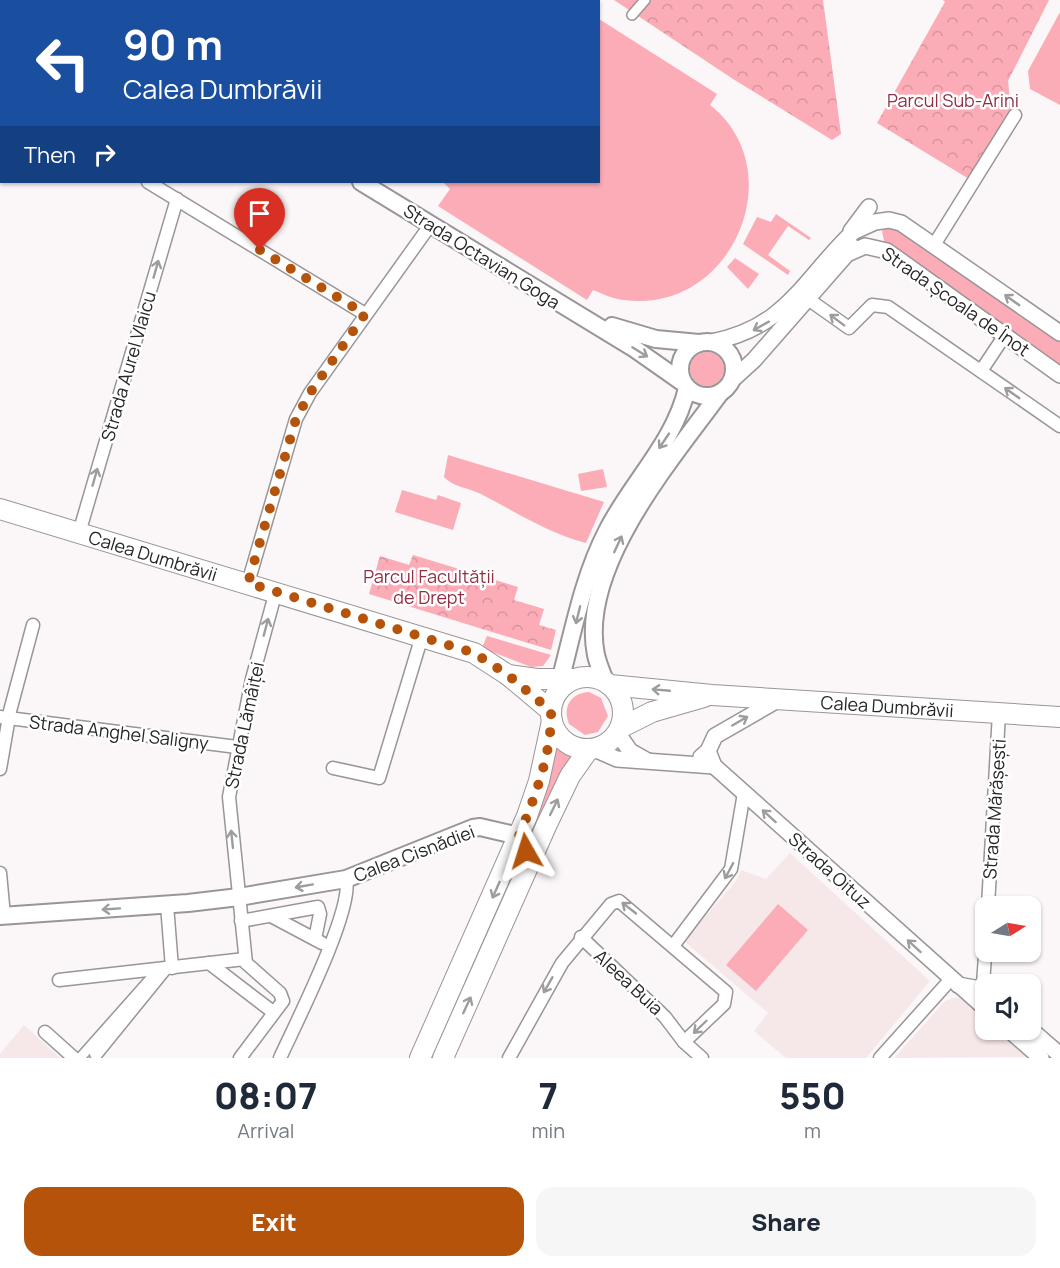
<!DOCTYPE html>
<html lang="en">
<head>
<meta charset="utf-8">
<style>
  :root { --surface:#fff; --page:#f6f6f7; --text:#1f2937; --muted:#747a83; --accent:#b45309 }
  body { margin:0; font-family:Manrope,sans-serif; background:var(--page); color:var(--text); height:100vh; display:flex; flex-direction:column; font-size:22px; white-space:nowrap }
  * { box-sizing:border-box; margin:0 }
  p { font-size:20px; color:var(--muted) }
  .icon { flex:none; width:33px; height:33px; fill:none; stroke:currentColor; stroke-width:2; stroke-linecap:round; stroke-linejoin:round }
  .map { position:relative; height:1058px; overflow:hidden }
  .drawer { display:flex; flex-direction:column; background:var(--surface); flex:1 }
  .drawer>* { flex:none }
  .banner { position:absolute; left:0px; top:0px; width:600px; height:183px; box-shadow:0 2px 4px #0004; background:#1a4fa0; color:#fff; overflow:hidden }
  .needle { width:39px; rotate:79deg }
  .controls { position:absolute; left:975px; top:896px; display:grid; gap:12px }
  .controls a { display:grid; place-items:center; width:66px; height:66px; border-radius:12px; background:var(--surface); box-shadow:0 2px 4px #0004; font-size:30px }
  .pin { position:absolute; display:grid; place-items:center; width:51px; height:51px; color:#fff; margin:-62px -26px; border-radius:50% 50% 50% 0; rotate:-45deg; box-shadow:0 0 6px #0007 }
  .pin .icon { rotate:45deg }
  .me { position:absolute; width:66px; margin:-33px; rotate:354deg; stroke-linejoin:round; filter:drop-shadow(0 0 4px #0008) }
  .turn { display:flex; align-items:center; gap:21px; height:126px; padding:0 24px; font-size:27px }
  .turn .icon { width:78px; height:78px; stroke-width:2.5 }
  .turn b { display:block; font-size:42px; line-height:51px }
  .then { display:flex; align-items:center; height:57px; padding:0 24px; background:#0003; gap:12px; font-size:22px }
  .eta { display:flex; justify-content:space-evenly; align-items:center; height:102px; text-align:center }
  .eta b { font-size:36px; font-weight:800; line-height:42px }
  .cta { display:flex; gap:12px; margin-top:auto; padding:12px 24px }
  .cta a { flex:1; height:69px; border-radius:18px; background:var(--accent); color:#fff; font-size:24px; font-weight:800; line-height:69px; text-align:center }
  .cta a+a { background:var(--page); color:var(--text) }
  .map>svg:first-child { display:block }
  .built { fill:#f6e8e9 }
  .grass { fill:#fbacb6 }
  .park { fill:url(#park-crowns) }
  .lines { fill:none; stroke-linecap:round; stroke-linejoin:round }
  .pedestrian-casing { stroke:#9a9596; stroke-width:12 }
  .minor-casing { stroke:#9a9596; stroke-width:15 }
  .tertiary-casing { stroke:#9a9596; stroke-width:18 }
  .secondary-casing { stroke:#9a9596; stroke-width:20 }
  .primary-casing { stroke:#9a9596; stroke-width:22 }
  .pedestrian { stroke:#fff; stroke-width:9 }
  .minor { stroke:#fff; stroke-width:12 }
  .tertiary { stroke:#fff; stroke-width:15 }
  .secondary { stroke:#fff; stroke-width:16 }
  .primary { stroke:#fff; stroke-width:20 }
  .oneway { stroke:#9e9d9d }
  .route { stroke:#b45309; stroke-width:10; stroke-dasharray:0 18 }
  .labels { text-anchor:middle; dominant-baseline:central; stroke-width:5; stroke-linejoin:round; paint-order:stroke }
  .park-label { font-size:18px; fill:#8e2f44; stroke:#fff }
  .street-label { font-size:18px; fill:#272626; stroke:#fff }
</style>
</head>
<body>
<div class="map">
<svg width="1060" height="1058" viewBox="0 0 1060 1058">
  <defs>
    <pattern id="park-crowns" width="20" height="18" patternUnits="userSpaceOnUse" patternTransform="scale(1.5)"><rect width="20" height="18" fill="#fbacb6"/><path d="M2 6a3 3 0 1 1 6 0M12 15a3 3 0 1 1 6 0" fill="none" stroke="#d7949c"/></pattern>
  </defs>
  <rect width="100%" height="100%" fill="#fbf6f7"/>
  <g class="built">
    <polygon points="790,853 930,981 866,1058 786,1058 754,1031 768,1013 684,941 736,881 741,870 766,879"/>
    <polygon points="957,997 966,1000 985,1018 986,1029 997,1029 1027,1057 894,1058 945,1001"/>
    <polygon points="24,1025 60,1058 0,1058 0,1054"/>
  </g>
  <g class="grass">
    <polygon points="1060,12 1060,105 1030,89 1028,71"/>
    <path d="M599,19L717,94L710,105C794,171 731,315 624,300C613,299 603,294 593,290L587,300L438,206L450,189L443,182H598Z"/>
    <polygon points="776,214 811,238 809,240 788,226 768,255 790,271 788,275 743,244 757,217 771,222"/>
    <polygon points="889,224 1060,340 1060,365 884,241 882,231"/>
    <polygon points="735,258 759,274 748,289 727,267"/>
    <circle cx="707" cy="369" r="17"/>
    <path d="M448,455L604,502L586,543C548,533 516,512 481,494C469,488 453,487 444,477Z"/>
    <polygon points="603,469 607,487 581,491 578,474"/>
    <polygon points="402,490 436,500 438,495 461,503 453,530 395,512"/>
    <polygon points="487,636 551,655 543,666 531,667 482,648"/>
    <path d="M589,692L601,698L608,716L598,732L585,735L569,724C562,707 571,693 589,692Z"/>
    <path d="M554,743L572,757C554,777 546,822 532,834Z"/>
    <polygon points="778,904 808,930 756,991 726,965"/>
  </g>
  <g class="park">
    <polygon points="614,0 823,0 841,134 832,140 733,79"/>
    <polygon points="943,0 1049,0 1008,81 1011,110 969,179 877,123 945,2"/>
    <polygon points="413,555 518,587 514,600 544,609 539,625 556,630 551,650 369,594 380,556 409,565"/>
  </g>
  <g class="lines">
    <g class="pedestrian-casing">
      <g id="pedestrian">
        <polyline points="632,15 645,0"/>
        <polyline points="80,1058 151,978"/>
      </g>
    </g>
    <g class="minor-casing">
      <g id="minor">
        <polyline points="376,2 377,0"/>
        <polyline points="0,134 2,130"/>
        <polyline points="148,182 365,314"/>
        <polyline points="934,245 1015,115"/>
        <polyline points="808,299 849,328 872,305 888,307 1060,426"/>
        <polyline points="981,371 1005,335"/>
        <polyline points="79,533 177,199"/>
        <polyline points="248,583 296,419 310,393 431,224"/>
        <polyline points="0,717 237,747"/>
        <polyline points="333,768 379,778 422,636"/>
        <polyline points="0,769 10,711 33,625"/>
        <polyline points="0,873 4,916"/>
        <polyline points="167,905 172,968"/>
        <polyline points="988,906 999,713"/>
        <polyline points="273,917 322,943"/>
        <polyline points="241,921 318,907 320,914 315,939"/>
        <polyline points="581,937 665,1017 684,1042"/>
        <polyline points="673,946 731,869 744,793"/>
        <polyline points="209,963 273,1012"/>
        <polyline points="59,980 245,959"/>
        <polyline points="982,998 986,942"/>
        <polyline points="45,1032 74,1058"/>
        <polyline points="96,1054 165,969"/>
        <polyline points="240,1058 283,1001 280,993 246,963 229,797 252,679 276,591"/>
        <path d="M280,1058C295,1025 354,909 346,879"/>
        <polyline points="509,1058 562,963 611,904 619,901 726,992 724,1004 684,1042 702,1058"/>
        <polyline points="880,1058 951,979"/>
      </g>
    </g>
    <g class="tertiary-casing">
      <g id="tertiary">
        <polyline points="851,231 869,207"/>
        <polyline points="847,254 865,246 887,251 1060,375"/>
        <path d="M711,342C786,328 802,281 853,232L875,222L889,220L901,223L1060,333"/>
        <polyline points="732,380 754,360 853,247"/>
        <polyline points="617,732 630,751 646,760"/>
        <polyline points="592,748 617,759 714,766"/>
        <polyline points="708,751 714,766 986,1009"/>
        <polyline points="701,757 708,751 715,736 781,698"/>
        <polyline points="958,985 986,990"/>
        <polyline points="1008,1029 1041,1058"/>
        <polyline points="1030,1029 1060,1055"/>
      </g>
    </g>
    <g class="secondary-casing">
      <g id="secondary">
        <polyline points="64,0 66,2"/>
        <polyline points="361,182 635,349 682,382"/>
        <polyline points="612,326 656,339 699,343"/>
        <circle cx="707" cy="369" r="27"/>
        <path d="M605,681C602,673 598,664 596,655C578,567 672,459 720,393"/>
        <path d="M557,692C572,639 581,581 607,531C631,483 675,442 687,388"/>
        <polyline points="0,916 188,903 239,897 346,879 473,828 480,827 519,836"/>
      </g>
    </g>
    <g class="primary-casing">
      <g id="primary">
        <path id="s1" d="M0,509L474,653L508,675L551,711"/>
        <polyline points="508,675 537,679 574,679"/>
        <circle cx="587" cy="713" r="36"/>
        <path id="s2" d="M610,685L712,695L1060,717"/>
        <polyline points="620,728 652,712 704,697"/>
        <polyline points="420,1058 527,816 539,781 552,721"/>
        <polyline points="443,1058 547,824 570,776 589,749"/>
      </g>
    </g>
    <use href="#pedestrian" class="pedestrian"/>
    <use href="#minor" class="minor"/>
    <use href="#tertiary" class="tertiary"/>
    <use href="#secondary" class="secondary"/>
    <use href="#primary" class="primary"/>
  </g>
  <defs><path id="oneway-shaft" d="M-6 0H5M1.5-3L5.5 0L1.5 3" fill="none" stroke-width="1.6" stroke-linecap="round" stroke-linejoin="round" transform="scale(1.5)"/></defs>
  <g class="oneway">
    <use href="#oneway-shaft" transform="translate(156 269) rotate(-74)"/>
    <use href="#oneway-shaft" transform="translate(1012 300) rotate(-145)"/>
    <use href="#oneway-shaft" transform="translate(837 320) rotate(-143)"/>
    <use href="#oneway-shaft" transform="translate(761 326) rotate(151)"/>
    <use href="#oneway-shaft" transform="translate(640 352) rotate(32)"/>
    <use href="#oneway-shaft" transform="translate(1012 393) rotate(-145)"/>
    <use href="#oneway-shaft" transform="translate(664 441) rotate(124)"/>
    <use href="#oneway-shaft" transform="translate(95 477) rotate(-74)"/>
    <use href="#oneway-shaft" transform="translate(618 544) rotate(-65)"/>
    <use href="#oneway-shaft" transform="translate(578 615) rotate(104)"/>
    <use href="#oneway-shaft" transform="translate(266 627) rotate(-75)"/>
    <use href="#oneway-shaft" transform="translate(661 690) rotate(-175)"/>
    <use href="#oneway-shaft" transform="translate(740 721) rotate(-30)"/>
    <use href="#oneway-shaft" transform="translate(554 807) rotate(-64)"/>
    <use href="#oneway-shaft" transform="translate(769 816) rotate(-138)"/>
    <use href="#oneway-shaft" transform="translate(232 839) rotate(-96)"/>
    <use href="#oneway-shaft" transform="translate(729 871) rotate(118)"/>
    <use href="#oneway-shaft" transform="translate(304 886) rotate(170)"/>
    <use href="#oneway-shaft" transform="translate(496 890) rotate(114)"/>
    <use href="#oneway-shaft" transform="translate(629 908) rotate(-142)"/>
    <use href="#oneway-shaft" transform="translate(111 909) rotate(176)"/>
    <use href="#oneway-shaft" transform="translate(914 946) rotate(-138)"/>
    <use href="#oneway-shaft" transform="translate(548 985) rotate(120)"/>
    <use href="#oneway-shaft" transform="translate(467 1005) rotate(-65)"/>
    <use href="#oneway-shaft" transform="translate(700 1027) rotate(136)"/>
  </g>
  <g class="lines">
    <path class="route" d="M260,250L365,314L310,393L296,419L248,583L474,653L508,675L551,711C552,753 535,797 519,836L524,841L526,851"/>
  </g>
  <g class="labels">
    <g class="park-label">
      <text x="953" y="100">Parcul Sub-Arini</text>
      <text x="429" y="576">Parcul Facultății<tspan x="429" dy="21">de Drept</tspan></text>
    </g>
    <g class="street-label">
      <text transform="translate(482 256) rotate(32)">Strada Octavian Goga</text>
      <text transform="translate(956 301) rotate(35)">Strada Școala de Înot</text>
      <text transform="translate(128 366) rotate(-74)">Strada Aurel Vlaicu</text>
      <text stroke="none"><textPath href="#s1" startOffset="160">Calea Dumbrăvii</textPath></text>
      <text stroke="none"><textPath href="#s2" startOffset="278">Calea Dumbrăvii</textPath></text>
      <text transform="translate(244 725) rotate(-78)">Strada Lămâiței</text>
      <text transform="translate(119 732) rotate(7)">Strada Anghel Saligny</text>
      <text transform="translate(994 809) rotate(-86)">Strada Mărășești</text>
      <text transform="translate(414 853) rotate(-21)">Calea Cisnădiei</text>
      <text transform="translate(830 870) rotate(42)">Strada Oituz</text>
      <text transform="translate(629 982) rotate(43)">Aleea Buia</text>
    </g>
  </g>
</svg>
<div class="controls">
<a><svg class="needle" viewBox="-14 -14 28 28"><path d="M0-13l5 13h-10z" fill="#e53935"/><path d="M0 13l5-13h-10z" fill="#747a83"/></svg></a>
<a><svg class="icon" aria-label="sound" viewBox="0 0 24 24"><path d="M4 9h4l5-4v14l-5-4H4zM17 9q2 3 0 6"/></svg></a>
</div>
<div class="pin" style="left:260px;top:250px;background:#d93025"><svg class="icon" aria-label="arrive" viewBox="0 0 24 24"><path d="M6 21V4h12l-3 4 3 4H6"/></svg></div>
<svg class="me" style="left:526px;top:851px" viewBox="-20 -20 40 40"><path d="M0-17L14 15 0 8-14 15z" fill="#b45309" stroke="#fff" stroke-width="4"/></svg>
<div class="banner">
<div class="turn"><svg class="icon" aria-label="left" viewBox="0 0 24 24"><path d="M17 20v-9H6M10 6l-5 5 5 5"/></svg><div><b>90 m</b>Calea Dumbrăvii</div></div>
<div class="then">Then<svg class="icon" aria-label="right" viewBox="0 0 24 24"><path d="M7 20v-9h11M14 6l5 5-5 5"/></svg></div>
</div>
</div>
<section class="drawer">
<div class="eta">
<div><b>08:07</b><p>Arrival</p></div>
<div><b>7</b><p>min</p></div>
<div><b>550</b><p>m</p></div>
</div>
<div class="cta"><a>Exit</a><a>Share</a></div>
</section>
</body>
</html>
